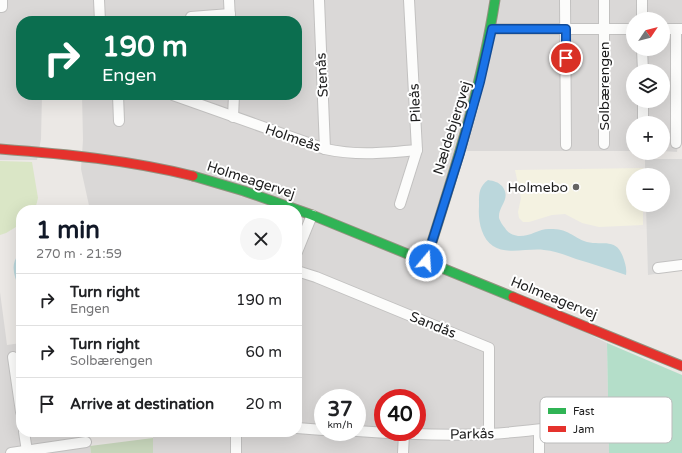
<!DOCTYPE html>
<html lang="en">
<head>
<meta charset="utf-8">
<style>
  :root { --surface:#fff; --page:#f6f6f6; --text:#202124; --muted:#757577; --line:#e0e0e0; --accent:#111827 }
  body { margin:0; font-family:"Varela Round",sans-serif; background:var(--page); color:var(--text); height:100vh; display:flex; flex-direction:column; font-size:15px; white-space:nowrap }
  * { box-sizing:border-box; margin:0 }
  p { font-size:13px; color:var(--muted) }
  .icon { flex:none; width:22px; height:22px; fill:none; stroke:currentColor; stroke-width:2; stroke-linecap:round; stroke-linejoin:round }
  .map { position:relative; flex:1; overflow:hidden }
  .details { position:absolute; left:16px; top:205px; width:286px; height:232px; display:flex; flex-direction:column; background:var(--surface); border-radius:16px; box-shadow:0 4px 16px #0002 }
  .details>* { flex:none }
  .guide { position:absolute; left:16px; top:16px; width:286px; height:84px; border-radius:16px; box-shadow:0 4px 16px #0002; background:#0b6e4f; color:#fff; overflow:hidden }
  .needle { width:26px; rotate:55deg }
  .fabs { position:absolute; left:626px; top:12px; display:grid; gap:8px }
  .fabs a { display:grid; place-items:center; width:44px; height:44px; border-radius:50%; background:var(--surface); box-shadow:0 4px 16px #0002; font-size:20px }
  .speed { position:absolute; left:314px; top:389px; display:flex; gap:8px; font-size:20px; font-weight:700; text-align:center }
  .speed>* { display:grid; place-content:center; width:52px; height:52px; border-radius:50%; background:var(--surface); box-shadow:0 4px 16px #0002; line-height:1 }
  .speed small { font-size:10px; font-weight:400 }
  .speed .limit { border:6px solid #d22; background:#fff; color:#111 }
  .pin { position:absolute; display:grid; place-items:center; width:34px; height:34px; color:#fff; margin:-17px; border:2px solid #fff; border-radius:50%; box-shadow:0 1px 4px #0007 }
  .me { position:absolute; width:44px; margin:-22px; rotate:18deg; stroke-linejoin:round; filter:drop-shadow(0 0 3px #0008) }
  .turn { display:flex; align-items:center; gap:14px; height:84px; padding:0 20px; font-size:18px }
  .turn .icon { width:52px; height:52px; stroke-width:2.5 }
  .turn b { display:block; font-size:28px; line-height:34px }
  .round { display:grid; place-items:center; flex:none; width:42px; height:42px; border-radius:21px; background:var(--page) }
  .head { display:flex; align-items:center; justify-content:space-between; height:68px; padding:0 20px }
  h1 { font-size:24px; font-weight:700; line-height:30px; color:var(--accent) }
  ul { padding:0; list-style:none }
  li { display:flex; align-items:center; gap:12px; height:52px; padding:0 20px; border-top:1px solid var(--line) }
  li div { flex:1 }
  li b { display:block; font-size:15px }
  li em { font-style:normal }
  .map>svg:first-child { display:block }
  .residential { fill:#dad8d7; fill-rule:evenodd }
  .education { fill:#f4f2e1 }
  .grass { fill:#dae6c6 }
  .forest { fill:#c8d7bc }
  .pitch { fill:#b4dec9 }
  .parking { fill:#dbdad9 }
  .water { fill:#bbd7dc }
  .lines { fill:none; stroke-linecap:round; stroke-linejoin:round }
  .street-casing { stroke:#c2c1c0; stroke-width:12 }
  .fast-casing { stroke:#93927f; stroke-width:11 }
  .jam-casing { stroke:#93927f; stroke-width:11 }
  .street { stroke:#fcfcfb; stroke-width:10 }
  .fast { stroke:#30b455; stroke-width:9 }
  .jam { stroke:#e5322d; stroke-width:9 }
  .route-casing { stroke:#114b97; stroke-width:10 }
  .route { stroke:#1a73e8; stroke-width:7 }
  .poi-dot { fill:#656463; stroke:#fff; stroke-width:1.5 }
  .labels { text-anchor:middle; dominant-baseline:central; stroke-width:4; stroke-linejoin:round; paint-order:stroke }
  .street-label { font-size:14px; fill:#1d1d1d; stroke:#fff }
  .poi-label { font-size:14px; fill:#1d1d1d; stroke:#fff; text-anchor:end }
  .key { fill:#fff; stroke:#bbb; stroke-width:1 }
  .key-label { font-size:11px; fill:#1d1d1d }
</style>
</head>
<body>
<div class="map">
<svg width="682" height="453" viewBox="0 0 682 453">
  <rect width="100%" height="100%" fill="#ebe8e5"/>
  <g class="residential">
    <path d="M0,0H682V116L681,117L677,152L663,151V123H633V151H460L431,256L607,343L609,453H153V432H297V210H90L81,169L83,140L82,95H297V21H21V95H42L41,139L37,160H0ZM633,19H663V49H633ZM633,71H663V101H633ZM323,398H357V432H323ZM383,398H417V432H383Z"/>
    <polygon points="0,292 7,345 21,343 21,432 88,432 91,453 0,453"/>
  </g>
  <polygon class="education" points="643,168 643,175 633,175 633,205 643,205 643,225 599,227 582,223 565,214 552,215 529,222 523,222 519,218 518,212 521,198 515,170"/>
  <polygon class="grass" points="0,161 32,162 38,198 35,210 21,210 21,224 6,233 0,235"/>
  <polygon class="forest" points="153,438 153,453 91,453 90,446"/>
  <polygon class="pitch" points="607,343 682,375 682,453 609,453"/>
  <polygon class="parking" points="645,159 682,159 682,270 648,275 646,205 663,205 663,175 645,175"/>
  <g class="water">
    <path d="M488,180C494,181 498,182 502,186C512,199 498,205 499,218C500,221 503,226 505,228C508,233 512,235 518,236C530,237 540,228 550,229C568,229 570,235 584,241C600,247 616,236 623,257C625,263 627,268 626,275C609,269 593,264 576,259C566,255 555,251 544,250C528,248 506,255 493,246C481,238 478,220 479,207C479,196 478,187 488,180Z"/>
    <path d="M21,252V289L19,288C14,275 9,263 21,252Z"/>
  </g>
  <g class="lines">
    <g class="street-casing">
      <g id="street">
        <polyline points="99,0 100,21"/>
        <polyline points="229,0 230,20"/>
        <polyline points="319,0 325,149"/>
        <polyline points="565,0 566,145"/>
        <polyline points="604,0 604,144"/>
        <polyline points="642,0 642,19"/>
        <polyline points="0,7 2,7 2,0"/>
        <polyline points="191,17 230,14"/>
        <polyline points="491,29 633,29"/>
        <polyline points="663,29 681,29"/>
        <polyline points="676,29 676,143"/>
        <polyline points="642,49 643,71"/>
        <polyline points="118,95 119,121"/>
        <path d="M173,95L325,149C358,156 384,153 417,150"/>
        <polyline points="643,101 643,123"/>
        <polyline points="233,117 234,95"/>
        <polyline points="400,204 417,150 409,0"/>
        <polyline points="297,252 312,215"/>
        <polyline points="658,268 682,265"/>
        <polyline points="297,271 316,277 489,348 489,434"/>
        <polyline points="13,357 21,412"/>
        <polyline points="297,428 323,430"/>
        <path d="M357,431C401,434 444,436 488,434C528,432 567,426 606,420"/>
        <polyline points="24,432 27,451"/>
        <polyline points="11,453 86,442"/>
        <polyline points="236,453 236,432"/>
        <polyline points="403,453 404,434"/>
        <polyline points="539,453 539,430"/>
      </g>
    </g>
    <g class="fast-casing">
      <g id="fast">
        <polyline points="193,176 244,191 312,215 513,297"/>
        <path d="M426,261C453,175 481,90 495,0"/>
      </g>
    </g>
    <g class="jam-casing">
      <g id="jam">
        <path d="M0,149C65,154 129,160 193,176"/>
        <polyline points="513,297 682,366"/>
      </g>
    </g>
    <use href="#street" class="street"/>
    <use href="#fast" class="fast"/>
    <use href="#jam" class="jam"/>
  </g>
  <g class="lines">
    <g class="route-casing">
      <polyline id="route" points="426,261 460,153 480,82 492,29 566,29 566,58"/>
    </g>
    <use href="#route" class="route"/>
  </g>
  <circle class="poi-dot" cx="576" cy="187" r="4"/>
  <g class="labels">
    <g class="street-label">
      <text transform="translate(322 75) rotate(-93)">Stenås</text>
      <text transform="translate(604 86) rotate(-90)">Solbærengen</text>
      <text transform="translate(415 103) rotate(-93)">Pileås</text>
      <text transform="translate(452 128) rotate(-73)">Nældebjergvej</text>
      <text transform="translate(293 138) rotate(19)">Holmeås</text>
      <text transform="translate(251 180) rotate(18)">Holmeagervej</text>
      <text transform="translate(554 298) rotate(22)">Holmeagervej</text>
      <text transform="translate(433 325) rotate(22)">Sandås</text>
      <text transform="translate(472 434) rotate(-1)">Parkås</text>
    </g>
    <g class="poi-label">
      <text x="568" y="187">Holmebo</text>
    </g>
  </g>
  <rect x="540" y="397" width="132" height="46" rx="6" class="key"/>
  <rect x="548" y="408" width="18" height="6" fill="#30b455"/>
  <rect x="548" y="426" width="18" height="6" fill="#e5322d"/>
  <g class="key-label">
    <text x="573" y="415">Fast</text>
    <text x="573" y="433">Jam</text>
  </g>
</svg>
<div class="fabs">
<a><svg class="needle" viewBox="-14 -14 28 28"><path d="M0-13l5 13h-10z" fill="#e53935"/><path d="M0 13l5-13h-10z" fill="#757577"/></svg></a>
<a><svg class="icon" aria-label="layers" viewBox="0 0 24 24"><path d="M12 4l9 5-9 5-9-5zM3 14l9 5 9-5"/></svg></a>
<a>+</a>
<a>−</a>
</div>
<div class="speed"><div>37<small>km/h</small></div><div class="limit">40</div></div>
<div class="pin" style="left:566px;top:58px;background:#d93025"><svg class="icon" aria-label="arrive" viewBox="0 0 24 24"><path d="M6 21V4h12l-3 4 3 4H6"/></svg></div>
<svg class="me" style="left:426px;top:261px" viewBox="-20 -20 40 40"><circle r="17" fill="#1a73e8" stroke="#fff" stroke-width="3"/><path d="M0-11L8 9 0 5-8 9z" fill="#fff"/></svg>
<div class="guide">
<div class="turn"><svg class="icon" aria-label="right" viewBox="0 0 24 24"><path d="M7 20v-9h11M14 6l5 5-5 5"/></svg><div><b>190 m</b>Engen</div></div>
</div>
<section class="details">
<div class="head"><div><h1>1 min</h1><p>270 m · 21:59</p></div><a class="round"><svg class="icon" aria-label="close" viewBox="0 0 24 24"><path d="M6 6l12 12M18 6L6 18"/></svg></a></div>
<ul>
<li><svg class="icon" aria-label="right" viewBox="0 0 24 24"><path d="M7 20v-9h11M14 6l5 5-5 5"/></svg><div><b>Turn right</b><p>Engen</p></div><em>190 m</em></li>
<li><svg class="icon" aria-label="right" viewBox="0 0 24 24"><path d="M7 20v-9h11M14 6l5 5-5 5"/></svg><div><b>Turn right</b><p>Solbærengen</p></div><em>60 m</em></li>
<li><svg class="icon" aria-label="arrive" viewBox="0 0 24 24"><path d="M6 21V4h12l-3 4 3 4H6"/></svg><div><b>Arrive at destination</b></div><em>20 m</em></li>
</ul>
</section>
</div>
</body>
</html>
